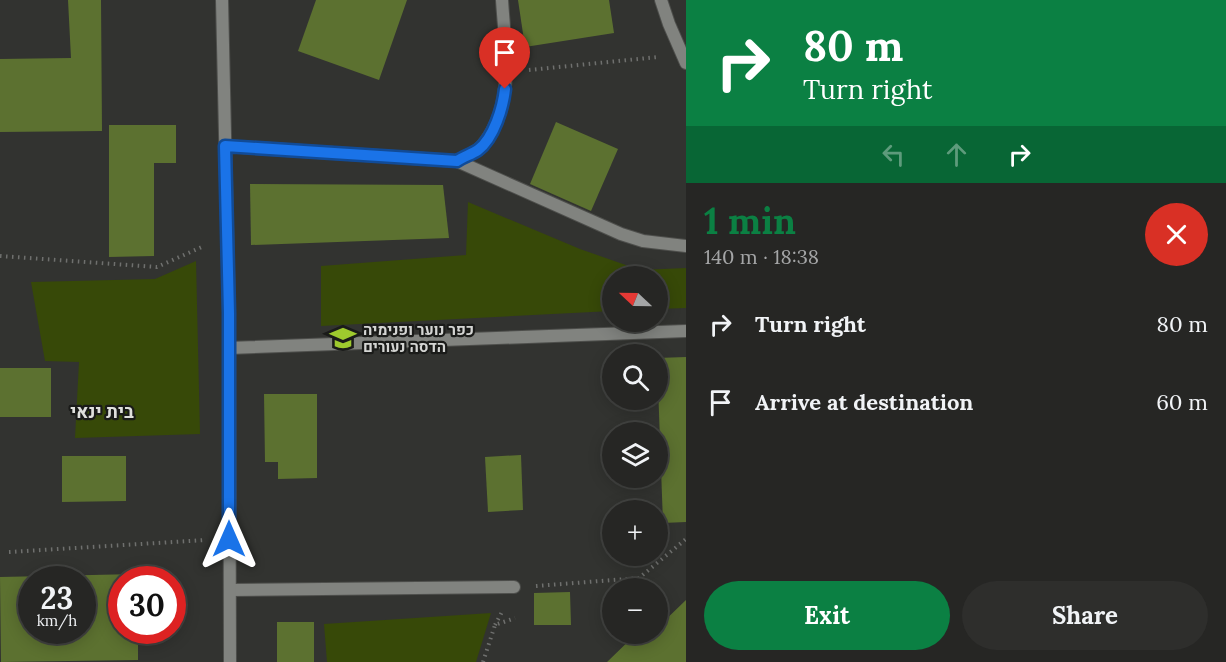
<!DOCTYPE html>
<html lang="en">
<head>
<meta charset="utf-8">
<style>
  :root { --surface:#262624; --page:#2e2e2c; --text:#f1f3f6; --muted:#a4a5a6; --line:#424341; --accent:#0b8043 }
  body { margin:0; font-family:Lora,Heebo,serif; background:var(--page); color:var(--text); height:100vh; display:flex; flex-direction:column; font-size:22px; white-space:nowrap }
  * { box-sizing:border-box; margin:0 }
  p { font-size:20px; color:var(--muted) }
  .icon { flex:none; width:33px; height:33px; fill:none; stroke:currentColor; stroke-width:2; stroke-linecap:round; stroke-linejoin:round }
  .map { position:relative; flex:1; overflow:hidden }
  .side { display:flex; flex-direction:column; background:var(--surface); width:540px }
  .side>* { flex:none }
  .banner { background:#0b8043; color:#fff; overflow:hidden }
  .needle { width:39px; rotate:292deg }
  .buttons { position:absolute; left:602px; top:266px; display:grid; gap:12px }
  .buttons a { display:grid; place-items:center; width:66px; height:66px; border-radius:50%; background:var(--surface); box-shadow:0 3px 15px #0003,0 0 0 2px var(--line); font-size:30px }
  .speed { position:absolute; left:18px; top:566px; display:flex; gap:12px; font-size:30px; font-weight:700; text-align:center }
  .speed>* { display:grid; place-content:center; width:78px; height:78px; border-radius:50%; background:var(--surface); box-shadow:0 3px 15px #0003,0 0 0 2px var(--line); line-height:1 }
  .speed small { font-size:15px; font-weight:400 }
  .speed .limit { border:9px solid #d22; background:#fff; color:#111 }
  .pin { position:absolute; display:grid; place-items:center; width:51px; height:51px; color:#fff; margin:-62px -26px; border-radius:50% 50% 50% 0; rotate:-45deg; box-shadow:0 0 6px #0007 }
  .pin .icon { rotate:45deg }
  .me { position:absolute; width:66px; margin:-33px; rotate:0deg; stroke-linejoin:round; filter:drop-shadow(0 0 4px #0008) }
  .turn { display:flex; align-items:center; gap:21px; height:126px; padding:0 18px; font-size:27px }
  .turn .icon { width:78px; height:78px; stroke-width:2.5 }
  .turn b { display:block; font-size:42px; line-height:51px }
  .lanes { display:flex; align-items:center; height:57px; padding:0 18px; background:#0003; justify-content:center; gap:30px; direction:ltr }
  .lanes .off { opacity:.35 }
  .round { display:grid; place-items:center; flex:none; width:63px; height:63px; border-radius:32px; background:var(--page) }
  .overview { display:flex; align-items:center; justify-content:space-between; height:102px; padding:0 18px }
  h1 { font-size:36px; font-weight:800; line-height:45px; color:var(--accent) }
  .button { display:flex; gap:12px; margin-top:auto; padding:12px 18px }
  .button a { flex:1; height:69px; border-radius:36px; background:var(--accent); color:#fff; font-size:24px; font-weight:800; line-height:69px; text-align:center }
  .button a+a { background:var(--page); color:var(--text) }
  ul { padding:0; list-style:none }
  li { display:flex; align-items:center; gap:18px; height:78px; padding:0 18px }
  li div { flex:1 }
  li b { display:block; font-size:22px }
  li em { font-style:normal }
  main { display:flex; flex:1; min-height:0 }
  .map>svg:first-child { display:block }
  .green { fill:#374908 }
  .building { fill:#5c7130; fill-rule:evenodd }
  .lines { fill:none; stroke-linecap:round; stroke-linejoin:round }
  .service-casing { stroke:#4e4f4c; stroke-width:14 }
  .minor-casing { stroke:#4e4f4c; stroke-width:14 }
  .path { stroke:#6f706e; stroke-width:4; stroke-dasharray:1.5 4.5; stroke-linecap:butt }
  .service { stroke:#81837f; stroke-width:12 }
  .minor { stroke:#81837f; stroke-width:12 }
  .route-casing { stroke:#114b97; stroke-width:15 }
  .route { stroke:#1a73e8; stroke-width:10 }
  .labels { text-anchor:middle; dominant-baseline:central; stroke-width:4.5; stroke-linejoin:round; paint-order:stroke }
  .poi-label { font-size:15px; font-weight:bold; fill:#d4d5d3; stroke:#1a1b19; text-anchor:start }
  .quarter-label { font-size:18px; font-weight:bold; fill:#dfe0dc; stroke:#1a1b19 }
</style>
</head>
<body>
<main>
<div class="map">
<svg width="686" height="662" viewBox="0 0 686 662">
  <rect width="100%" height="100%" fill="#323330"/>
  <g class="green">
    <polygon points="468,202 580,249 640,270 686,268 686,308 657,309 657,276 612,276 612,311 321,326 321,266 466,255"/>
    <polygon points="196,261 200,434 75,438 79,362 45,361 31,282 155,279"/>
    <polygon points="491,613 476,662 327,662 324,624"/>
  </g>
  <g class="building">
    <polygon points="68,0 101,0 102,131 0,132 0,59 71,58"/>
    <polygon points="316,0 407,0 379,80 298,51"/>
    <polygon points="518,0 609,0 614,33 525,47"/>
    <polygon points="556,122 618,149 591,211 530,184"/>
    <polygon points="109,125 176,125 176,163 154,163 154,256 109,257"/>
    <polygon points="250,184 443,185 449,238 251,245"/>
    <polygon points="686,357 686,522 663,523 657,358"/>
    <rect x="0" y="368" width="51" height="49"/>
    <polygon points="264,394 317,394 317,478 278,479 278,462 265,462"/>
    <polygon points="521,455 523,510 488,512 485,457"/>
    <polygon points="62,456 126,456 126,501 62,502"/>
    <path d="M137,574V579H122V630H138V660L1,662L0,577ZM32,579H82V630H32Z"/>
    <polygon points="570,592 571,625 534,625 534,593"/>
    <polygon points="686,600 686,662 607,662 637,633 657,633 657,628"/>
    <rect x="277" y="622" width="37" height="40"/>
  </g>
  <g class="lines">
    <g class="service-casing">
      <g id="service">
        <polyline points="457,161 621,234 643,241 686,246"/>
        <polyline points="229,348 686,331"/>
        <polyline points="230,590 514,587"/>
      </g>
    </g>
    <g class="minor-casing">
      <g id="minor">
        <polyline points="222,0 229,313 230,662"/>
        <polyline points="661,0 669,24 686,63"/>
        <path d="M225,146L457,161C464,157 475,153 481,147C516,107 505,49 502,0"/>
      </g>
    </g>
    <g class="path">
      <polyline points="529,70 658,57"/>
      <polyline points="0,256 157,267 204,246"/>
      <polyline points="9,552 206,540"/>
      <polyline points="536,586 639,578 686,539"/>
      <polyline points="495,625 503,610"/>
      <polyline points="483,662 495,625 515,618"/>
    </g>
    <use href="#service" class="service"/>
    <use href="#minor" class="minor"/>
  </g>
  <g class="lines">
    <g class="route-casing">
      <path id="route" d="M229,539V313L225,146L457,161C463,157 472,154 478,150C494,138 503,107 505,89"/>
    </g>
    <use href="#route" class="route"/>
  </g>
  <defs>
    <g id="school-bare" transform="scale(2.07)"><path d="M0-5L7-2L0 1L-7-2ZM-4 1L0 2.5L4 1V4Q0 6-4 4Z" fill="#9eca2e" stroke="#1a1b19" stroke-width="2.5" paint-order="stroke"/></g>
  </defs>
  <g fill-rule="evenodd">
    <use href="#school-bare" x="343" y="338"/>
  </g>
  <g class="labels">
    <g class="poi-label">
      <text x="363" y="329">כפר נוער ופנימיה<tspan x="363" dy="17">הדסה נעורים</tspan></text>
    </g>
    <g class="quarter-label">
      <text x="102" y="411">בית ינאי</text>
    </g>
  </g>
</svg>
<div class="buttons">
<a><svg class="needle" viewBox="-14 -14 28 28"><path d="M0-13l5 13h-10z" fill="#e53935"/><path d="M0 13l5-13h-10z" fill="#a4a5a6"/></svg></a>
<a><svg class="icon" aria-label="search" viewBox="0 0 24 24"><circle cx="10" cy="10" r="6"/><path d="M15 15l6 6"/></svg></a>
<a><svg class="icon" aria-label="layers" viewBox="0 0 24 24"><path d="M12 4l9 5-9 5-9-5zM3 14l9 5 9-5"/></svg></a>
<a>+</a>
<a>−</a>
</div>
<div class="speed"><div>23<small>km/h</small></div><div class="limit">30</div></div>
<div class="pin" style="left:505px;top:89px;background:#d93025"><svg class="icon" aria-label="arrive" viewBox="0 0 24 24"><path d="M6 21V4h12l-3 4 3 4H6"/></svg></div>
<svg class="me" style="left:229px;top:539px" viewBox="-20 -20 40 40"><path d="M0-17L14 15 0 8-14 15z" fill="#1a73e8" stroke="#fff" stroke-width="4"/></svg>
</div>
<section class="side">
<div class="banner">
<div class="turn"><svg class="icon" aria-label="right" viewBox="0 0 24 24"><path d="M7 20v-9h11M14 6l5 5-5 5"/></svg><div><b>80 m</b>Turn right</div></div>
<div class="lanes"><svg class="icon off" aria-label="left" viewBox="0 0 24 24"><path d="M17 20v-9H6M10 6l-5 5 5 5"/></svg><svg class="icon off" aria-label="ahead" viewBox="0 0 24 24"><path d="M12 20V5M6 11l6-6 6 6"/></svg><svg class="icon" aria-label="right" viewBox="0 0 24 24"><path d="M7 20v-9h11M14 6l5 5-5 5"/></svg></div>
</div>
<div class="overview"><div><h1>1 min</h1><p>140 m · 18:38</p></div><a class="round" style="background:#d93025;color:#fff"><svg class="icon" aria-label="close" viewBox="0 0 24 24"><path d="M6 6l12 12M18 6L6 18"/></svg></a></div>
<ul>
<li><svg class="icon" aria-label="right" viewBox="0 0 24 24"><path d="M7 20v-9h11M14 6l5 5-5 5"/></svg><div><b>Turn right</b></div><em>80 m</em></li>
<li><svg class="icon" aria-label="arrive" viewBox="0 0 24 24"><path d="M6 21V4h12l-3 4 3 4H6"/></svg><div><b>Arrive at destination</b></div><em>60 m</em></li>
</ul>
<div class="button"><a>Exit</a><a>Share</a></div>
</section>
</main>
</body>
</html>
